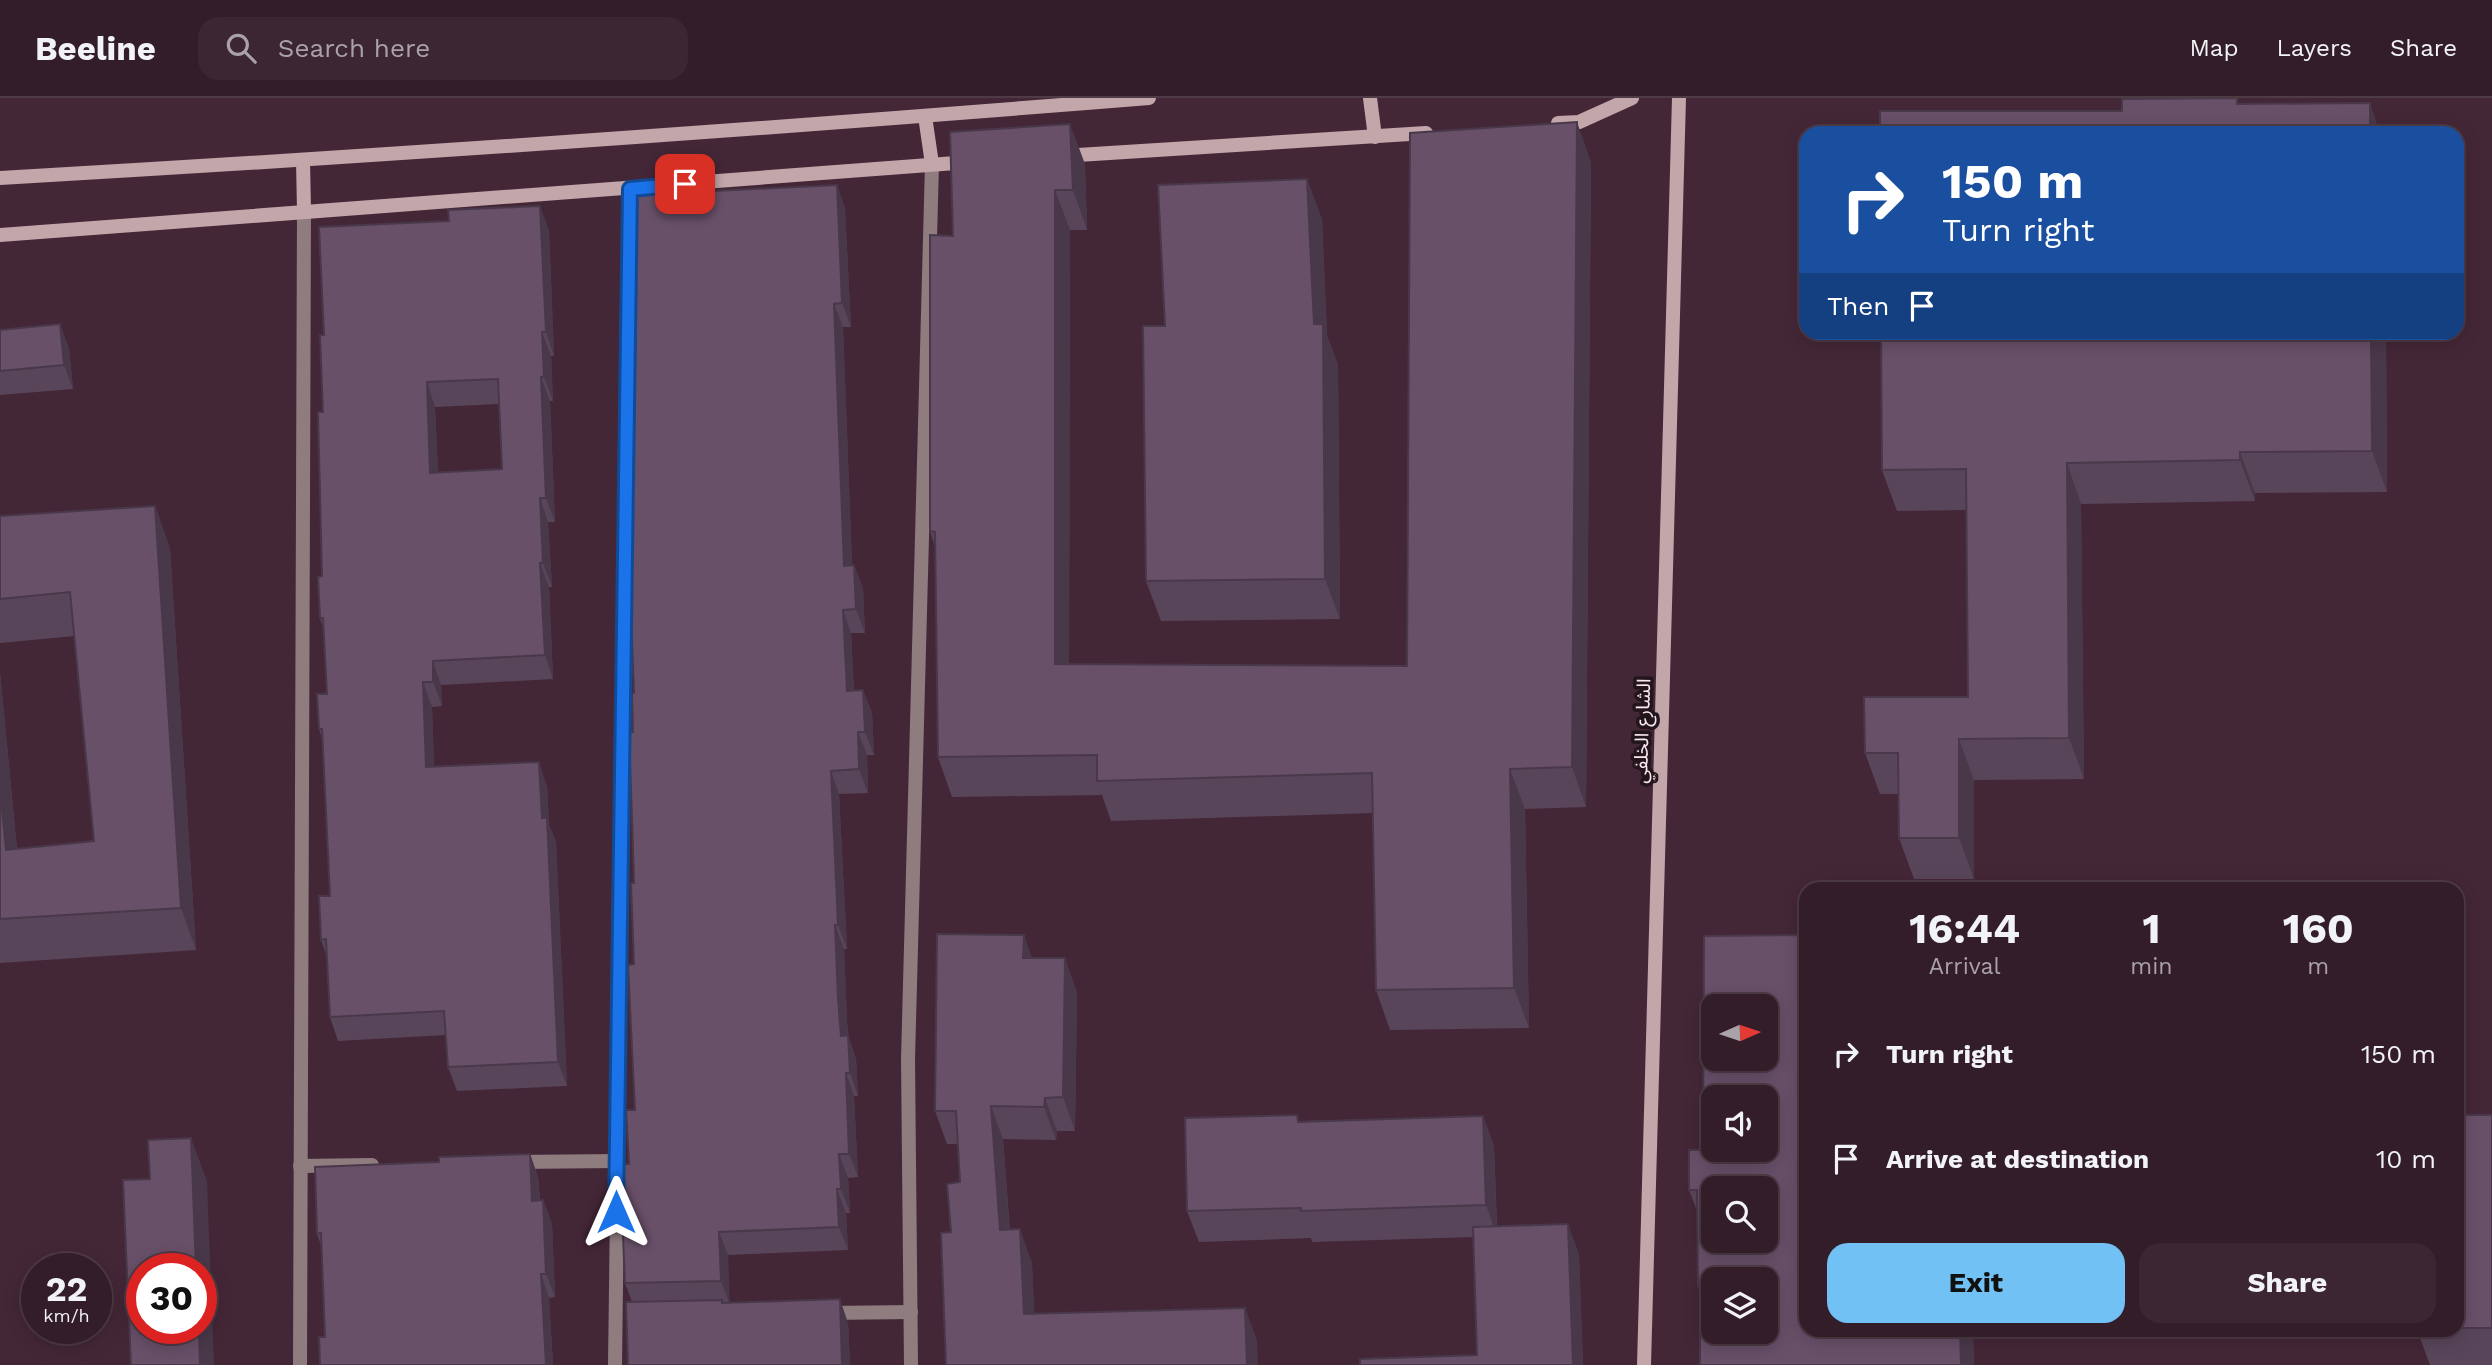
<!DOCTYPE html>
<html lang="en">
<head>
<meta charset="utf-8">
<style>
  :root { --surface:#331d29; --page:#3b2631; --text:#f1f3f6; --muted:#a9a2a8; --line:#4e3b46; --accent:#71c1f4 }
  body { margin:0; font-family:"Work Sans","Noto Sans Arabic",sans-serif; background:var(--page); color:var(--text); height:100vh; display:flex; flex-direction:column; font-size:26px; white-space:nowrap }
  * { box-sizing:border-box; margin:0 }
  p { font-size:23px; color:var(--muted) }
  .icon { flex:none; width:38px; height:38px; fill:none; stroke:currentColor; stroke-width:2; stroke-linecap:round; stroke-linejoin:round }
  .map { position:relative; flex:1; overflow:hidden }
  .sheet { position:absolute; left:1799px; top:784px; width:665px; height:455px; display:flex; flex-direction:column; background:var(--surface); border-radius:21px; box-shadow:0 4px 18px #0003,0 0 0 2px var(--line) }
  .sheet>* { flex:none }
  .top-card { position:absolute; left:1799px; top:28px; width:665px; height:214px; border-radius:21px; box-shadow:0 4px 18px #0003,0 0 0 2px var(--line); background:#1a4fa0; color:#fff; overflow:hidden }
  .needle { width:46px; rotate:87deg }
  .buttons { position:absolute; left:1701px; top:896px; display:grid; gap:14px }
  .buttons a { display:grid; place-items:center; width:77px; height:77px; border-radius:14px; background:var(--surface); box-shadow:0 4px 18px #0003,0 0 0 2px var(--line); font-size:35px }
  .speed { position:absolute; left:21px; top:1155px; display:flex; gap:14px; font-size:35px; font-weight:700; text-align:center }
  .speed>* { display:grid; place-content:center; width:91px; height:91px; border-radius:50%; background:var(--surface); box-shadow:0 4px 18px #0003,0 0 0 2px var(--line); line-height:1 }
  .speed small { font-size:18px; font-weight:400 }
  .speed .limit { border:10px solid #d22; background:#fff; color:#111 }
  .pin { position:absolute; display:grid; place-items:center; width:60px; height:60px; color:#fff; margin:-30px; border-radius:14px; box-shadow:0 4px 10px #0006 }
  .me { position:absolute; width:77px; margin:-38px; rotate:0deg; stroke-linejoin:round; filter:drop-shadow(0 0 5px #0008) }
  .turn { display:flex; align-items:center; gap:24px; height:147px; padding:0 28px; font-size:32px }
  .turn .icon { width:91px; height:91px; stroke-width:2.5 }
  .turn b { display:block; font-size:49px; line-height:60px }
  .then { display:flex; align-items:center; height:66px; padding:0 28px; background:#0003; gap:14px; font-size:26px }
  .eta { display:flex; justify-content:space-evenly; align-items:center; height:119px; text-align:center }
  .eta b { font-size:42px; font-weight:700; line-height:49px }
  .cta { display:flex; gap:14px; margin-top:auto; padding:14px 28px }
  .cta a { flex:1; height:80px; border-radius:21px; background:var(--accent); color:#111; font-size:28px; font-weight:700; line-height:80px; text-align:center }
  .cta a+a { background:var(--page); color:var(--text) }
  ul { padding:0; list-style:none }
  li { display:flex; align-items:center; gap:21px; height:105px; padding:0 28px }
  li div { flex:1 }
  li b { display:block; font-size:26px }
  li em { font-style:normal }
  header { display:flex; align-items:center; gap:42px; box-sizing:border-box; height:98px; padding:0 35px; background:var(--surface); border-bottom:2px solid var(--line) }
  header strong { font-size:33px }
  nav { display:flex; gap:38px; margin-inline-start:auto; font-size:24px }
  .search { width:490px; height:63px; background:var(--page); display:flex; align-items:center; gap:18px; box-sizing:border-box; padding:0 24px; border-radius:21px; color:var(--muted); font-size:26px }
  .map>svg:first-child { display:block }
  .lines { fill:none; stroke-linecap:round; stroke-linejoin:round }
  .street { stroke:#8e7c7f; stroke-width:14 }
  .secondary { stroke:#c2a6aa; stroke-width:14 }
  .wall { fill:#59455a; fill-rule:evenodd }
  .shaded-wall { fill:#49384a }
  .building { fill:#685069; stroke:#49384a; stroke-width:2; fill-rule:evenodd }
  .route-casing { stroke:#114b97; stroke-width:18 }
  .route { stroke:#1a73e8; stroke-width:12 }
  .labels { text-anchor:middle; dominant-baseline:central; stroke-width:7; stroke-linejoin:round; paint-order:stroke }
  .street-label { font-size:19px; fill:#f9e5ef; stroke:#22151c }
</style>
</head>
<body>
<header>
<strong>Beeline</strong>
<div class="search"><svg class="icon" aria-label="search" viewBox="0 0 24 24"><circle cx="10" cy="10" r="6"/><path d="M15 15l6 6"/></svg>Search here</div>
<nav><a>Map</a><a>Layers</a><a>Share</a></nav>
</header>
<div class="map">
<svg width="2492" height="1267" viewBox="0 0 2492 1267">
  <rect width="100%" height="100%" fill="#442737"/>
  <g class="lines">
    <g class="street">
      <polyline points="515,1064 617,1063"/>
      <polyline points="300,1068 372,1067"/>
      <polyline points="827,1215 911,1214"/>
      <polyline points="300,1267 304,113"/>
      <polyline points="615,1267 630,91"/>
      <polyline points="911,1267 908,961 932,66"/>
    </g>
    <g class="secondary">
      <polyline points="1370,0 1375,39"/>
      <polyline points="925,18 932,66"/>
      <polyline points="1558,25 1579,24 1632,0"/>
      <polyline points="1062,58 1426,35"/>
      <polyline points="303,62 304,113"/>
      <path d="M0,80C383,58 766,31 1149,0"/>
      <polyline points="0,137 969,64"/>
      <polyline points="1644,1267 1679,0"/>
    </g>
  </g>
  <g class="wall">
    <polygon points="1591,64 1586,709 1525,711 1529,930 1390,932 1376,892 1373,715 1111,723 1102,697 952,699 938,659 935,449 930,433 953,138 1085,66 1087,132 1070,132 1069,566 1407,568"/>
    <polygon points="1307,81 1322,122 1327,238 1338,267 1340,521 1161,523 1146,483 1165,228"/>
    <polygon points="837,87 845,111 851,229 843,229 852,467 854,467 863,491 865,535 851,535 854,592 863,592 872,615 874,657 867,657 868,695 839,696 847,851 844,851 847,923 848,937 856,961 858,998 854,998 858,1079 848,1080 850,1115 846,1115 848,1152 728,1157 729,1205 848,1225 850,1267 628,1267 632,1204 625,1185 629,1066 635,1012 633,634 634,595 631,524 629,517 631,441 631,245"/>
    <path d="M549,132L554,258H551L553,303H550L555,424H548L552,489H549L553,581L441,587L442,608L432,609L434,669L547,688L549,727L556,744L567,988L457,993L448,969L446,937L338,943L330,919L327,859L321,842L330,798L323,643L319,631L327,596L323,530L320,520L322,478L323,314L324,237ZM499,306L502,371L438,375L435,309Z"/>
    <polygon points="0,232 69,250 73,291 0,297"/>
    <polygon points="1881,234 2386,234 2387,394 2255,395 2255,403 2081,406 2084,681 1974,682 1974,781 1914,781 1899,740 1899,696 1880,696 1865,655 1968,599 1967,412 1897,413 1882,372"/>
    <polygon points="155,408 170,451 196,852 0,865 0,574 17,751 94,743 74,538 0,545 0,418"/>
    <polygon points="1806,837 1806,1232 1973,1232 1974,1267 1700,1267 1700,1194 1698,1188 1697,1113 1689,1092 1703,1052"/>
    <polygon points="1032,860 1077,894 1075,1033 1057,1033 1056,1042 1003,1041 1010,1132 1032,1165 1034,1216 1245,1210 1257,1243 946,1267 951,1134 960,1084 958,1046 947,1046 935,1013"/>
    <polygon points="2457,1017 2492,1017 2492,1267 2430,1267 2417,1232 2457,1232"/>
    <polygon points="1483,1018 1494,1048 1497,1128 1579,1156 1583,1267 1360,1267 1477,1257 1474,1139 1312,1144 1311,1140 1199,1144 1187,1113 1300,1023"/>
    <polygon points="530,1056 538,1079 540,1102 543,1102 552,1126 555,1199 549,1200 553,1267 320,1267 325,1239 321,1147 317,1136 439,1064"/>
  </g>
  <g class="shaded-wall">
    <polygon points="2370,5 2380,35 2370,35"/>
    <polygon points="1577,24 1591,64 1586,709 1572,669"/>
    <polygon points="1070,26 1085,66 1087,132 1073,92"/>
    <polygon points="1307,81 1322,122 1327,238 1338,267 1340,521 1325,481"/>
    <polygon points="837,87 845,111 851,229 842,205"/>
    <polygon points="1055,92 1070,132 1069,606 1055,566"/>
    <polygon points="540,108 549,132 554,258 546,234"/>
    <polygon points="834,206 843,229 853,491 844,468"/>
    <polygon points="60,226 69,250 73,291 64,267"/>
    <polygon points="542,234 551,258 553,303 544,279"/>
    <polygon points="2371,234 2386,234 2387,394 2372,353"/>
    <polygon points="541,279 550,303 555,424 546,400"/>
    <polygon points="427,284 435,309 439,399 430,375"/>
    <polygon points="2240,354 2255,395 2255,403 2240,362"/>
    <polygon points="2067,365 2081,406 2084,681 2069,640"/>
    <polygon points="540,400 548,424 552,489 543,465"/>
    <polygon points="155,408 170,451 196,852 181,810"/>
    <polygon points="540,465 549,489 553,581 545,557"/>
    <polygon points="854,467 863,491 865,535 856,511"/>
    <polygon points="843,512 851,535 855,616 847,593"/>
    <polygon points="433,563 441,587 442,608 433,584"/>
    <polygon points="0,574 21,795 6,752 0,691"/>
    <polygon points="423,584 432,609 435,693 426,669"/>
    <polygon points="863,592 872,615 874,657 865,634"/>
    <polygon points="858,634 867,657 868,695 859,671"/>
    <polygon points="1959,641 1974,682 1974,781 1959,740"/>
    <polygon points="539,664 547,688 549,727 556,744 567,988 558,964"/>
    <polygon points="1510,671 1525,711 1529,930 1514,890"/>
    <polygon points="831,673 839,696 847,851 838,827"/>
    <polygon points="835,827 844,851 847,923 848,944 848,937 856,961 858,998 850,975 841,938"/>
    <polygon points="1024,837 1036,871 1023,860"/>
    <polygon points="1065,860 1077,894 1075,1033 1063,999"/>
    <polygon points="846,975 854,998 858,1079 849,1056"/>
    <polygon points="1045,1000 1057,1033 1056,1042 1044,1009"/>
    <polygon points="991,1008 1003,1041 1012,1165 1000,1132"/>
    <polygon points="1802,1010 1806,1021 1806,1158 1803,1151"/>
    <polygon points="1483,1018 1494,1048 1497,1138 1486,1107"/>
    <polygon points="191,1040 207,1083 214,1267 200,1267 199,1230 201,1230 201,1171 196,1171"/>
    <polygon points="530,1056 538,1079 541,1126 532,1103"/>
    <polygon points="839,1056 848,1080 850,1115 841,1091"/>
    <polygon points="837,1091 846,1115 848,1152 839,1129"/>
    <polygon points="543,1102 552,1126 555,1199 546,1176"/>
    <polygon points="1568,1126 1579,1156 1583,1267 1573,1267"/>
    <polygon points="1020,1131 1032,1165 1036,1250 1024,1216"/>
    <polygon points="719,1134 728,1157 730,1207 721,1183"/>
    <polygon points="541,1176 549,1200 553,1267 546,1267"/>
    <polygon points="840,1201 848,1225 850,1267 842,1267"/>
    <polygon points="1245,1210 1257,1243 1258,1267 1247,1267"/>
    <polygon points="1960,1232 1973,1232 1974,1267 1961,1267"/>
  </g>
  <g class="building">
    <polygon points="2237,0 2237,6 2370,5 2370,35 1880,35 1880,13 2122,13 2122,1"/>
    <polygon points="1577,24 1572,669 1510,671 1514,890 1376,892 1372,675 1097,683 1097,657 938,659 935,434 930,433 930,137 953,138 950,34 1070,26 1073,92 1055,92 1055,566 1407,568 1410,35"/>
    <polygon points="1307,81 1314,226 1323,226 1325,481 1146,483 1143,228 1165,228 1158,87"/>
    <polygon points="837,87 842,205 834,206 844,468 854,467 856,511 843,512 847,593 863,592 865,634 858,634 859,671 831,673 838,827 835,827 838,900 841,938 848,937 850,975 846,975 849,1056 839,1056 841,1091 837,1091 839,1129 719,1134 721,1183 625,1185 620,1066 629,1066 626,1012 635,1012 628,867 634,866 631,785 634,785 633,750 629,634 633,634 632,595 634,595 631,517 629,517 626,460 626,442 631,441 627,364 629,246 631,245 629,209 631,97"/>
    <path d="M540,108L546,234H542L544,279H541L546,400H540L543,465H540L545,557L433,563V584H423L426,669L539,664L542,720H547L558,964L448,969L444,913L330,919L326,841L321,842L319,798H330L322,631H319L317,596H327L323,520H320L318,479L322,478L318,314H323L320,237H324L319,129L449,123L448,112ZM498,281L502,371L430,375L427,284Z"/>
    <polygon points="60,226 64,267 0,273 0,232"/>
    <polygon points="1881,234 2371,234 2372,353 2240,354 2240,362 2067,365 2069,640 1959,641 1959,740 1899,740 1898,655 1865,655 1864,599 1968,599 1966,371 1882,372"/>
    <polygon points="155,408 181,810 0,821 0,691 6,752 94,743 70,494 0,501 0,418"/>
    <polygon points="937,836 1024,837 1023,860 1065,860 1063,999 1045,1000 1044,1009 991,1008 1000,1132 1020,1131 1024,1216 1245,1210 1247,1267 946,1267 941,1135 951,1134 947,1086 960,1084 956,1013 935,1013"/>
    <path d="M1806,837V1010H1802L1803,1151H1806V1232H1960L1961,1267H1700V1188H1698L1697,1092H1689V1052H1703L1704,838ZM1713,908H1766V961H1713ZM1713,999H1766V1052H1713ZM1713,1090H1766V1143H1713ZM1713,1181H1766V1234H1713Z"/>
    <polygon points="1297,1017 1298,1024 1483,1018 1486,1107 1301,1113 1301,1110 1187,1113 1185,1020"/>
    <rect x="2457" y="1017" width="35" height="213"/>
    <polygon points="191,1040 196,1171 142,1171 142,1230 199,1230 200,1267 131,1267 123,1082 150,1081 148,1042"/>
    <polygon points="530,1056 532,1103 543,1102 546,1176 541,1176 546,1267 320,1267 319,1239 325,1239 321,1135 317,1136 315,1069 439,1064 439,1059"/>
    <polygon points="1568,1126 1573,1267 1360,1267 1360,1261 1477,1257 1473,1129"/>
    <polygon points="840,1201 842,1267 628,1267 626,1204 722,1202 722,1205"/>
  </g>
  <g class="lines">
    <g class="route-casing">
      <polyline id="route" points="616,1114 630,91 685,86"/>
    </g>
    <use href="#route" class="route"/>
  </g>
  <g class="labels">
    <g class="street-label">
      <text transform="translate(1642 633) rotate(-88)">الشارع الخلفي</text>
    </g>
  </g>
</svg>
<div class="buttons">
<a><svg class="needle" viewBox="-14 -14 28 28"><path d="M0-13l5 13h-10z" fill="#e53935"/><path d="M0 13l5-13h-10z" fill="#a9a2a8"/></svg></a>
<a><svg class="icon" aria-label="sound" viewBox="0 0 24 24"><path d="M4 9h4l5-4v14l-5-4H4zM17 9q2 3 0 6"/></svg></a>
<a><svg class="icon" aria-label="search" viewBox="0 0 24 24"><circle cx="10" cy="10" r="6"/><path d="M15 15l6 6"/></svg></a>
<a><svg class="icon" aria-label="layers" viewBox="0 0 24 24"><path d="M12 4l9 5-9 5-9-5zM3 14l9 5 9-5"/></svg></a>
</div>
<div class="speed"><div>22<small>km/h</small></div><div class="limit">30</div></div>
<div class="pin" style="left:685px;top:86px;background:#d93025"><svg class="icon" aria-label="arrive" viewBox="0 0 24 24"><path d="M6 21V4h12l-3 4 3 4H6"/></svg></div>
<svg class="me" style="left:616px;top:1114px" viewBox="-20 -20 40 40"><path d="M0-17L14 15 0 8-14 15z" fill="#1a73e8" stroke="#fff" stroke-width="4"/></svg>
<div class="top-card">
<div class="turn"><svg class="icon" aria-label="right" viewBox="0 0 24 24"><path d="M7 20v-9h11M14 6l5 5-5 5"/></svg><div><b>150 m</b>Turn right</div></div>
<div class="then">Then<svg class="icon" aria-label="arrive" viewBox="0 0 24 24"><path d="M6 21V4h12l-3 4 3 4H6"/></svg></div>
</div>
<section class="sheet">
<div class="eta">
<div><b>16:44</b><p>Arrival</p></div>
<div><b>1</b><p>min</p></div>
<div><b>160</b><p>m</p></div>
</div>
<ul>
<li><svg class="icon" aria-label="right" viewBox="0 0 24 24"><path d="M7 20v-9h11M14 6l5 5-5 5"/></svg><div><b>Turn right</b></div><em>150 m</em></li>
<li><svg class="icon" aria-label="arrive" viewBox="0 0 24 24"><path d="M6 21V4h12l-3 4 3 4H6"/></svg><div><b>Arrive at destination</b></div><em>10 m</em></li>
</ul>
<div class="cta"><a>Exit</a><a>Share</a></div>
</section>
</div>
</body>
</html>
